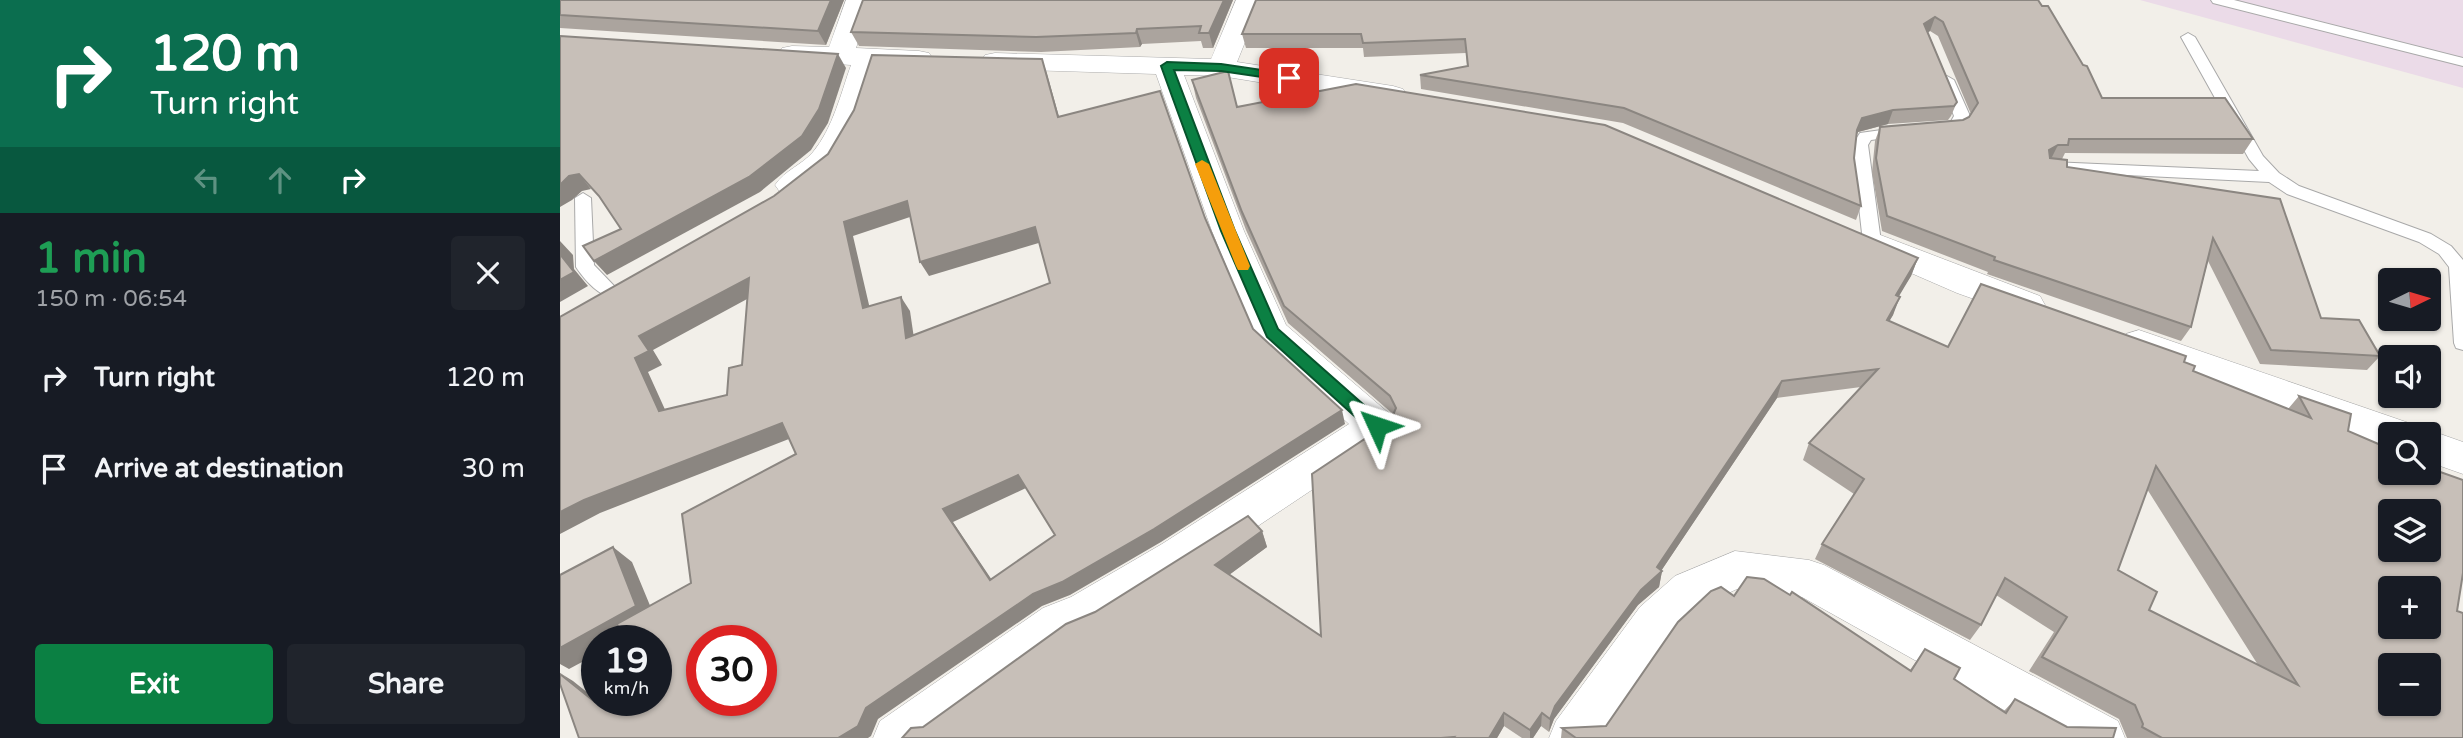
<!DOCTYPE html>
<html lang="en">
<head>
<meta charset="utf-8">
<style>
  :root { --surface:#171b24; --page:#20242c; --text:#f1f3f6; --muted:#9ea1a6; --accent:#0b8043 }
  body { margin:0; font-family:"Varela Round",sans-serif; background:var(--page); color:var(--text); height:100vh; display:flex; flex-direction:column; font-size:26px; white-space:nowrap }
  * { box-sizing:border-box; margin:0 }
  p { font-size:23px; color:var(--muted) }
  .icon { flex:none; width:38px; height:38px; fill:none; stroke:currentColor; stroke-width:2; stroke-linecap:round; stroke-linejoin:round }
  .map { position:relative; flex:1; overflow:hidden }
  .details { display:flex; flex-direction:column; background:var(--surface); width:560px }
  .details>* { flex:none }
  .top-card { background:#0b6e4f; color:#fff; overflow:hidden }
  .needle { width:46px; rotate:85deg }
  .buttons { position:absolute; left:1818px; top:268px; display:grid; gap:14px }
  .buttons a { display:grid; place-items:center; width:63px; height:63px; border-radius:7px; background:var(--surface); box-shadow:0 2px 5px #0004; font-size:35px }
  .speed { position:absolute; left:21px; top:625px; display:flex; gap:14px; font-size:35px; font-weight:700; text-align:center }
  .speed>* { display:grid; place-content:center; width:91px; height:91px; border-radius:50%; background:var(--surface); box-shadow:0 2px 5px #0004; line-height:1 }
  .speed small { font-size:18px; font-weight:400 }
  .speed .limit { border:10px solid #d22; background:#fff; color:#111 }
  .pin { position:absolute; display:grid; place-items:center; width:60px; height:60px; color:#fff; margin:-30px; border-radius:14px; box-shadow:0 4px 10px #0006 }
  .me { position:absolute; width:77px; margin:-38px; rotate:312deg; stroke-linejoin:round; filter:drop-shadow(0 0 5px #0008) }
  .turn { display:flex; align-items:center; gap:24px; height:147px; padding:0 35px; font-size:32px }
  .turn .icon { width:91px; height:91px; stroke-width:2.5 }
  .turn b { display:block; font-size:49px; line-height:60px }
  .lanes { display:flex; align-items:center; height:66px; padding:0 35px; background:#0003; justify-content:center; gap:35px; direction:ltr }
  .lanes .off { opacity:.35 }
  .round { display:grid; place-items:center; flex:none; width:74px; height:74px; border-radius:7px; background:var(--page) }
  .overview { display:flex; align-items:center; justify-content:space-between; height:119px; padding:0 35px }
  h1 { font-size:42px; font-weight:700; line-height:52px; color:#1e9e55 }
  .primary-button { display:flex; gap:14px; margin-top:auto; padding:14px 35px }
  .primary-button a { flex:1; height:80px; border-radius:7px; background:var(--accent); color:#fff; font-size:28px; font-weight:700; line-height:80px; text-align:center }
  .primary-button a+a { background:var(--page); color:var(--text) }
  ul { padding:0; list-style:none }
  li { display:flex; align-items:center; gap:21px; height:91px; padding:0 35px }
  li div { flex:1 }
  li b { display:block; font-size:26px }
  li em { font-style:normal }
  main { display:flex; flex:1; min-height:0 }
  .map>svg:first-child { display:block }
  .industrial { fill:#ebdbe8 }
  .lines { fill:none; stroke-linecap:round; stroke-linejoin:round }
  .service-casing { stroke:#a9a9a9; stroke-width:2 }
  .minor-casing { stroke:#a9a9a9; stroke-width:1 }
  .service { fill:#fff; fill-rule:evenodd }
  .minor { fill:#fff; fill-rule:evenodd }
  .wall { fill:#aba49e; fill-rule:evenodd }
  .shaded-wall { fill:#8b8681 }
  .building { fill:#c7bfb8; stroke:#8b8681; stroke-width:2; fill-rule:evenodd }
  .route { fill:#0b8043; stroke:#07532c; stroke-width:2 }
  .slow { fill:#f59e0b }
</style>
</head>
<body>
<main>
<section class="details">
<div class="top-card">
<div class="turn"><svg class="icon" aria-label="right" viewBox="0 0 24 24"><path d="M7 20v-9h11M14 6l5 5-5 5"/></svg><div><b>120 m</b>Turn right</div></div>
<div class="lanes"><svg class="icon off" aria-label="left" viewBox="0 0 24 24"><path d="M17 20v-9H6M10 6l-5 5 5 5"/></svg><svg class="icon off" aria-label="ahead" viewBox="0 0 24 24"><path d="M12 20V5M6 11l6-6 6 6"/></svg><svg class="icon" aria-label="right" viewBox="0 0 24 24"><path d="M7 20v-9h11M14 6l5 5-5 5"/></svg></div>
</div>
<div class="overview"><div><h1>1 min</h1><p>150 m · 06:54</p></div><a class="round"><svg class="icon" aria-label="close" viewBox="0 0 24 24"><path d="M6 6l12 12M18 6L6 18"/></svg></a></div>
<ul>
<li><svg class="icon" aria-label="right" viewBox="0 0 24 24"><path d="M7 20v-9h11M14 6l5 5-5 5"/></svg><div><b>Turn right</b></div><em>120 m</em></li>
<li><svg class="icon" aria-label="arrive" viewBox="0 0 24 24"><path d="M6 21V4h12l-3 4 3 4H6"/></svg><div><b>Arrive at destination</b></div><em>30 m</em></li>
</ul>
<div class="primary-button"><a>Exit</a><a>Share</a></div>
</section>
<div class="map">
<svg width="1903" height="738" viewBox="0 0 1903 738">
  <rect width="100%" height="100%" fill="#f2efe9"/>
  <polygon class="industrial" points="1580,0 1903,0 1903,88"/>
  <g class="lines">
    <g class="service-casing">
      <g id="service">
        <polygon points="1651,0 1674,0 1903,58 1903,66 1653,3"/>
        <polygon points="1628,33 1635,37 1703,156 1719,173 1739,186 1871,234 1891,246 1903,260 1903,350 1896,348 1894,343 1889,267 1879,254 1859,242 1727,194 1709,182 1485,171 1483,167 1491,162 1699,171 1689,159 1621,37"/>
        <polygon points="1387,76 1394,80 1410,116 1401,130 1377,136 1371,134 1369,131 1371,128 1390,123 1394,116 1380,80"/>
        <polygon points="1343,127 1349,129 1351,132 1349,135 1311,140 1308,145 1321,242 1312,248 1303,242 1292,145 1300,133"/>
        <path d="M23,193L31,198L34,265L59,291L56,296C41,300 24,279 16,267L15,198Z"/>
      </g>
    </g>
    <g class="minor-casing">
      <g id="minor">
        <path d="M286,0H312L296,48L359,51L369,53L373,59L369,65L359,67L318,66C305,108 294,150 258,179C245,190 237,197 220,192L215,185C225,170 242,165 253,152C273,128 281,93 291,65L222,60L218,54L222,48L232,46L269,47Z"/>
        <polygon points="676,0 702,0 677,62 833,86 843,89 847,95 843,101 833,104 661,76 624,75 684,231 726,325 831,415 836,426 831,437 632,570 543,625 515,636 376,738 313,738 320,721 483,608 511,597 602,544 789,424 699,342 694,333 652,231 596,74 435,69 425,67 421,61 425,55 435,53 651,59"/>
        <polygon points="1310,231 1480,296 1485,305 1480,314 1468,318 1456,314 1397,293 1298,250 1293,242 1298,234"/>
        <polygon points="1579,330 1849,423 1854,434 1830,434 1830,448 1566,354 1561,344 1566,334"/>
        <polygon points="1869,430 1903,442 1903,474 1869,462 1869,434 1858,434"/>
        <polygon points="1175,551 1249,560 1264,565 1558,721 1565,738 1494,738 1242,597 1177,589 1145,604 1112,635 1041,738 989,738 996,721 1080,607 1115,576"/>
      </g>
    </g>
    <use href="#service" class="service"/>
    <use href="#minor" class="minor"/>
  </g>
  <g class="wall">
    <polygon points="0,0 284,0 266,45 0,28"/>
    <polygon points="673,0 653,48 643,48 641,41 582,44 580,47 481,52 299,46 291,32"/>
    <polygon points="1478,0 1542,98 1693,139 1683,154 1505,153 1502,159 1507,167 1720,199 1761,318 1820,356 1807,370 1700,364 1648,261 1631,327 1621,341 1427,274 1428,272 1322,231 1312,172 1315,141 1320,127 1403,120 1409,117 1411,114 1378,36 1370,31 1368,32 1397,102 1391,116 1388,120 1328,124 1298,132 1296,136 1294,158 1301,206 1296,220 1063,123 861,89 860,75 907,66 906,53 804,57 803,48 686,48 682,34"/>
    <path d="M632,80L677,107L1358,258L1351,276L1338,296L1333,315L1329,321L1388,347L1624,362L1633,371L1728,409L1739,396L1788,431L1897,611L1903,738H1567L1559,719L1469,671L1494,632L1436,595L1421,625L1410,640L1255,559L1262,544L1294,494L1243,460L1249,443L1301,387L1217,398L1101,571H1102L1099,587L1078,605L994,719L989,732L981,726L973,738H962L944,726L937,738H342L363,727L535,612L702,531L707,547L669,575L761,636L833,414L728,323L686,230L636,98ZM1587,489L1698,665L1589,610L1558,570Z"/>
    <polygon points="1174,596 1350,670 1365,649 1394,679 1444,711 1455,699 1507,727 1553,738 1001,738 1002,728 1046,726"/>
  </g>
  <g class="shaded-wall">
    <polygon points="271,0 284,0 266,45 258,31"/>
    <polygon points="664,0 673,0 653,48 649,33"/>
    <polygon points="1375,17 1370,31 1360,38 1364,24"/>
    <polygon points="577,29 582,44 580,47 576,33"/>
    <polygon points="278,54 286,68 268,123 251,150 200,192 47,275 34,261"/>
    <polygon points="482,59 487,74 503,131 498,117"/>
    <polygon points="1333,110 1328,124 1298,132 1292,144 1302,118"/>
    <polygon points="1498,145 1491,159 1482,165 1489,150"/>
    <polygon points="19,174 31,189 22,191 12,200 0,207 0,185 9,176"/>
    <polygon points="347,201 356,215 293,236 313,322 303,308 284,222"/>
    <polygon points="475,227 482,242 369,276 360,262"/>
    <polygon points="0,241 13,255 14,269 28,286 0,302"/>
    <polygon points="1358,258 1351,276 1329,313 1336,295"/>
    <polygon points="189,278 200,292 93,350 102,365 88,372 112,425 99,411 75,358 79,336"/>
    <polygon points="341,297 350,311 356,352 346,338"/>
    <polygon points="1340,297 1333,315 1320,337 1327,320"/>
    <polygon points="1222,381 1217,398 1099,574 1102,571 1099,587 1078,605 994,719 989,732 990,719 995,706 1081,590"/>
    <polygon points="782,410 785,424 601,542 510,595 482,606 318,719 311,736 308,738 278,738 306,708 473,594"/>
    <polygon points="222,423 234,437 40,513 0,534 0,512 24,500"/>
    <polygon points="458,475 466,488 393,522 440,592 430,580 383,509"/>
    <polygon points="702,531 707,547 662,580 655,565"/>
    <polygon points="53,547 72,562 96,620 60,640 37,640 37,654 9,669 0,664 0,648"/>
    <polygon points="0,673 13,681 53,713 35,702"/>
    <polygon points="944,713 944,726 937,738 929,738"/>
    <polygon points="982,713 981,726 973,738 970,738 970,730"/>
  </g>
  <g class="building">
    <polygon points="0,0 271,0 258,31 0,15"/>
    <polygon points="303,0 664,0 649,33 639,33 641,26 577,29 576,33 476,37 291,32"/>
    <polygon points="696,0 1478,0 1482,6 1488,6 1523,65 1527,66 1542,98 1665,98 1693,139 1509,139 1508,145 1498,145 1489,150 1490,158 1507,160 1507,167 1720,199 1761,318 1799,320 1820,356 1711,350 1653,238 1631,327 1434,260 1435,257 1327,216 1316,158 1320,127 1403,120 1409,117 1418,103 1383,22 1375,17 1364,24 1397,102 1394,106 1333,110 1302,118 1297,130 1294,158 1301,206 1064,108 860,75 908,66 905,39 803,43 801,34 682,34"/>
    <polygon points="0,36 278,54 259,109 242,136 189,177 34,261 23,246 61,229 39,196 19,174 9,176 0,185"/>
    <path d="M312,55L482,59L498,117L600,91L645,218L693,329L782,410L594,529L502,582L473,594L306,708L298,726L278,738H19L0,684V674L35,702L38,700H96V640H63L57,624L131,583L122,514L236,454L222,423L24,500L0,512V317L214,196L268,154L294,110ZM347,201L360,262L475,227L490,283L346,338L341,297L303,308L284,222ZM189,278L182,365L169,368L167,395L99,411L75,358L89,351L79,336ZM458,475L495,535L430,580L383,509ZM142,640H201V700H142Z"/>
    <path d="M668,71L677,107L796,84L1045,125L1358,258L1336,295L1340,297L1327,320L1388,347L1421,284L1626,356L1624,362L1635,366L1633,371L1751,418L1739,396L1791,414L1788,431L1830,449V472H1869V468L1903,480V573L1897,611L1903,613V738H1602L1582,727L1583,724L1575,705L1482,657L1507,617L1445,578L1421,625L1262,544L1304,479L1249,443L1318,369L1222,381L1097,567L1102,571L1081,590L995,706L990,719L982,713L970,730L944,713L929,738H893L894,737L881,738H342L351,728L363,727L506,624L535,612L688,516L702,531L655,565L761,636L752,474L830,422L836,408L830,396L724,306L682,212L632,80ZM1596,466L1738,685L1589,610L1597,592L1558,570ZM1830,511H1869V550H1830ZM1830,588H1869V626H1830ZM1830,665H1869V704H1830Z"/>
    <polygon points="0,248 0,254 14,272 0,280"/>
    <polygon points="53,547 76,606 0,648 0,575"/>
    <polygon points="1187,577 1204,579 1230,595 1232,592 1351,671 1365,649 1400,668 1394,679 1446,713 1455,699 1507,727 1556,728 1553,738 1016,738 1002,728 1046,726 1118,622 1151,591 1161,587 1174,596"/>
  </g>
  <polygon class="route" points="607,62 661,64 729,74 735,78 729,81 661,71 614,70 675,231 718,329 822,421 825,426 822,431 811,431 707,337 661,231 601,66"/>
  <polygon class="slow" points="642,160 649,164 690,266 688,270 678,270 676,266 635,164"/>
</svg>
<div class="buttons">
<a><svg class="needle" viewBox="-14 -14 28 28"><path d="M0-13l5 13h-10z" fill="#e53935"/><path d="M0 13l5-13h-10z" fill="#9ea1a6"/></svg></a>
<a><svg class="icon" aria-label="sound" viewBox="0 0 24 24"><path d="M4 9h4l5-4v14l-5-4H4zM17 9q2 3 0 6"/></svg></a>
<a><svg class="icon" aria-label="search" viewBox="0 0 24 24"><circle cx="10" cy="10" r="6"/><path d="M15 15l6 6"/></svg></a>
<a><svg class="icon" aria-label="layers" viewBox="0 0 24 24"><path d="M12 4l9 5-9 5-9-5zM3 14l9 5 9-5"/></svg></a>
<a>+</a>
<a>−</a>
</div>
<div class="speed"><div>19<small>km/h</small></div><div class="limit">30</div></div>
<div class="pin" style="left:729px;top:78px;background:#d93025"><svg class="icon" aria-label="arrive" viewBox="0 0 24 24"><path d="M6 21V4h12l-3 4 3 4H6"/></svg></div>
<svg class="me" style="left:817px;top:426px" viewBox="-20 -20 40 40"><path d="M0-17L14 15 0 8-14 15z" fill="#0b8043" stroke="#fff" stroke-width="4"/></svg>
</div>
</main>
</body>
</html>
